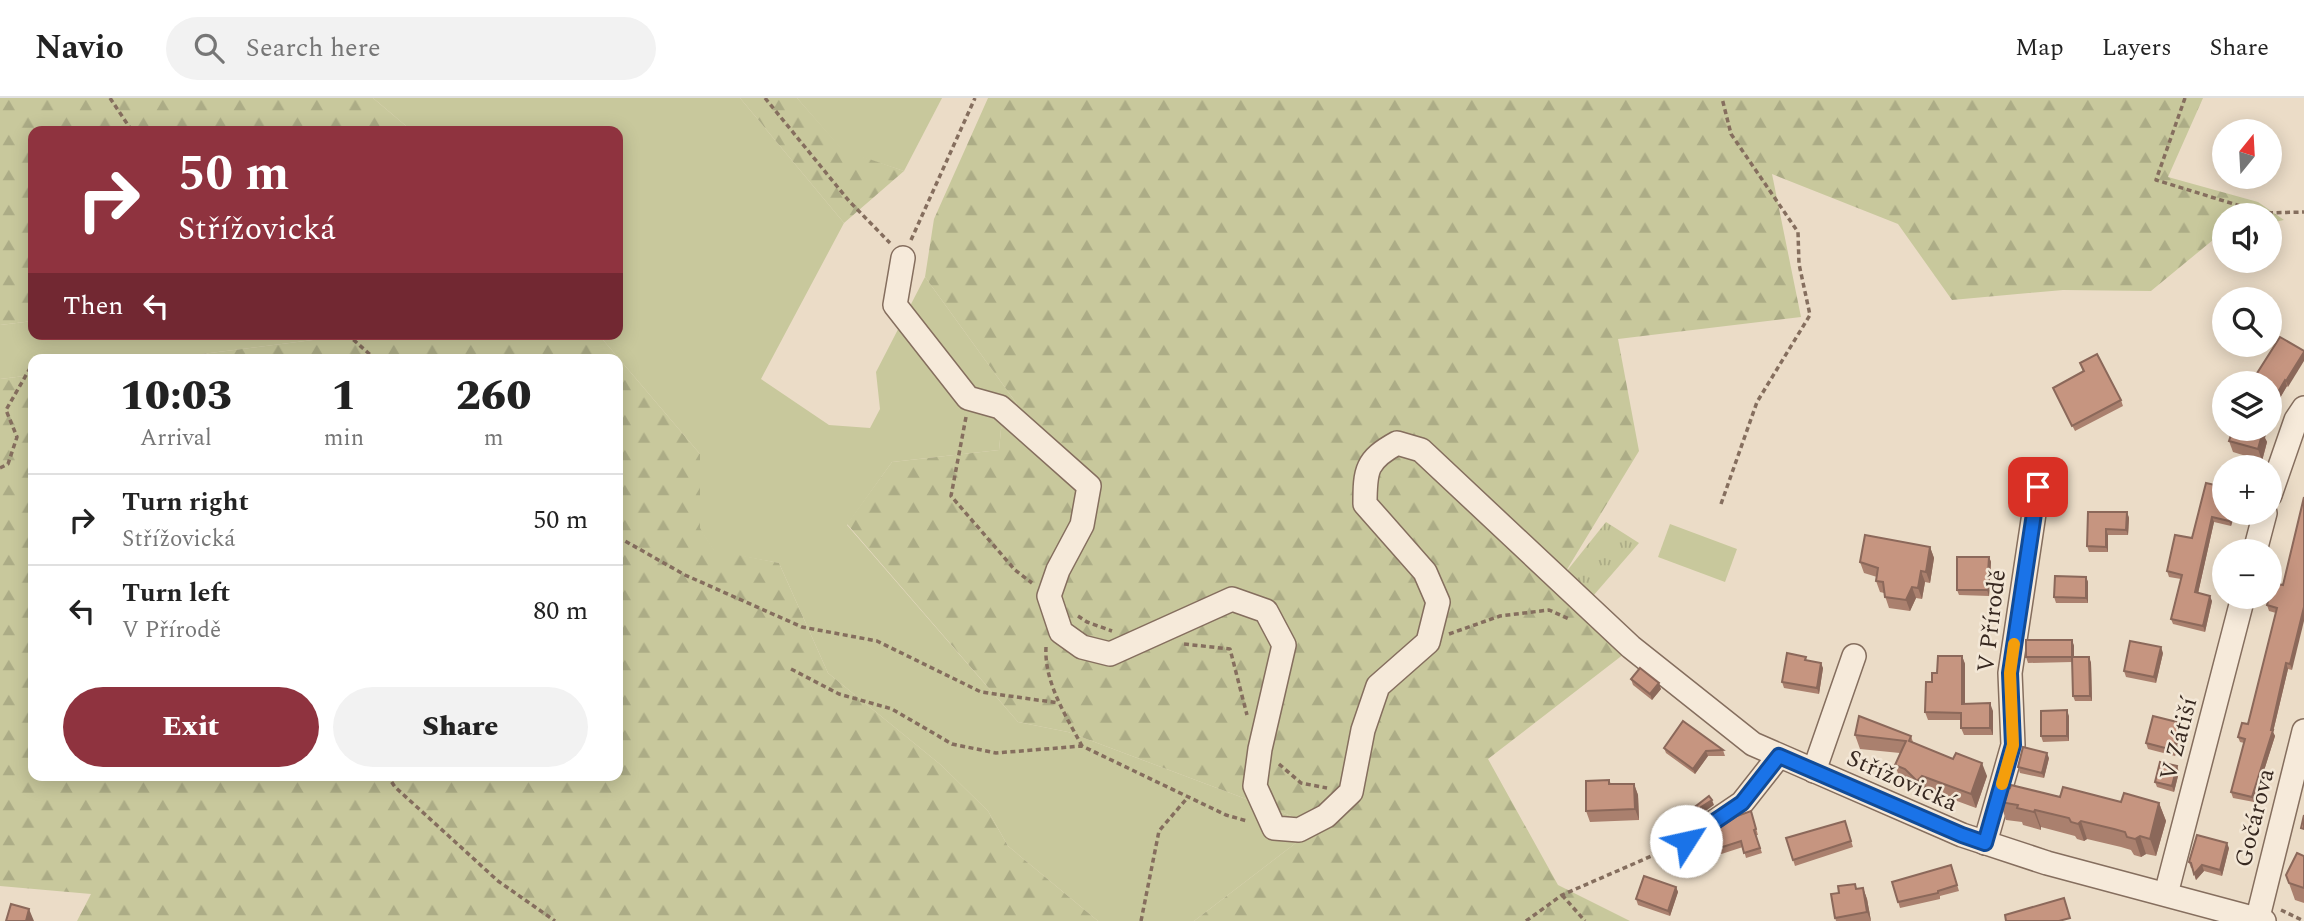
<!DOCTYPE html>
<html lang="en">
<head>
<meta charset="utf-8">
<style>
  :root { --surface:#fff; --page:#f2f2f2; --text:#222; --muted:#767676; --line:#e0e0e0; --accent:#8f333f }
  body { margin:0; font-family:Spectral,serif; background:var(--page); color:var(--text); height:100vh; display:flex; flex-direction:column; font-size:26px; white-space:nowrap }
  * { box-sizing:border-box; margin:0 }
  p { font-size:23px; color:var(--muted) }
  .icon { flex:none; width:38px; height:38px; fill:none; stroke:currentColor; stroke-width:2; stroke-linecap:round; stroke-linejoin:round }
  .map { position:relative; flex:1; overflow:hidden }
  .panel { position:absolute; left:28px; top:256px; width:595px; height:427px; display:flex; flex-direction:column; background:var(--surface); border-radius:14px; box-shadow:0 4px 18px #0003 }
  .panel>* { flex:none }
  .top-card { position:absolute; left:28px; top:28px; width:595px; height:214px; border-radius:14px; box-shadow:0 4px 18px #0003; background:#8f333f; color:#fff; overflow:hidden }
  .needle { width:46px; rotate:18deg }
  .controls { position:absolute; left:2212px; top:21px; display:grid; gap:14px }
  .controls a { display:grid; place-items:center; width:70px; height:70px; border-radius:50%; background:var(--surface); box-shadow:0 4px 18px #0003; font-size:35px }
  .pin { position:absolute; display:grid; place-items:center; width:60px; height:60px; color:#fff; margin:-30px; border-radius:14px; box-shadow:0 4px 10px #0006 }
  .me { position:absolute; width:77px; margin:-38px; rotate:55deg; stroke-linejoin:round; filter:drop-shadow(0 0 5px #0008) }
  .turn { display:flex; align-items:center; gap:24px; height:147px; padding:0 35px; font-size:32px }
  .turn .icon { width:91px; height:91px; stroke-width:2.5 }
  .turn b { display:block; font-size:49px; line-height:60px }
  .then { display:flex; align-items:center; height:66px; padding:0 35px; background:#0003; gap:14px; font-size:26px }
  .eta { display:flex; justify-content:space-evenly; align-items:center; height:119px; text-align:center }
  .eta b { font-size:42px; font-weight:800; line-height:49px }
  .primary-button { display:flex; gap:14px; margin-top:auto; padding:14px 35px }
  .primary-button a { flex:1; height:80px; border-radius:42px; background:var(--accent); color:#fff; font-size:28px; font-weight:800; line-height:80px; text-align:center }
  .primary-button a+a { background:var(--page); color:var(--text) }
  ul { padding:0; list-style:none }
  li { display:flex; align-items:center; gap:21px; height:91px; padding:0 35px; border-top:2px solid var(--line) }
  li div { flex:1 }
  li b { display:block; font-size:26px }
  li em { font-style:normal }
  header { display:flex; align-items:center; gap:42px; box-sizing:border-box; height:98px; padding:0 35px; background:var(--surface); border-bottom:2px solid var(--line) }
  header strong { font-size:33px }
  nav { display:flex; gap:38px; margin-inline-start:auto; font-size:24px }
  .search { width:490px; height:63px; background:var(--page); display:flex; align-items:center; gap:18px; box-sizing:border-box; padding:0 24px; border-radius:38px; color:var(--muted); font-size:26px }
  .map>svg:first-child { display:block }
  .grass { fill:#c8c89c }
  .forest { fill:url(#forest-firs) }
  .park { fill:url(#park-tufts) }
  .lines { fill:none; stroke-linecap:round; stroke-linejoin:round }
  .minor-casing { stroke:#856e5e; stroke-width:26 }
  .path { stroke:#856e5e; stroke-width:3.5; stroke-dasharray:5 3.5; stroke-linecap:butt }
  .minor { stroke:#f6eada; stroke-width:23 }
  .wall { fill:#aa806e }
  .shaded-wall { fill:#8b685a }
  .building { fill:#c69580; stroke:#8b685a; stroke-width:2 }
  .route-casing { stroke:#114b97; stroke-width:18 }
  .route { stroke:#1a73e8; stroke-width:12 }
  .slow { stroke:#f59e0b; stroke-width:12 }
  .labels { text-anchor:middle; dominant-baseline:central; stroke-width:5; stroke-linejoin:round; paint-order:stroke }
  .street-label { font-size:24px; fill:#372820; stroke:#f3e7d6 }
</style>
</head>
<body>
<header>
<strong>Navio</strong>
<div class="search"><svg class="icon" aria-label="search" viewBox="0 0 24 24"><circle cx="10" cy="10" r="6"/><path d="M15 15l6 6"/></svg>Search here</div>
<nav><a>Map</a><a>Layers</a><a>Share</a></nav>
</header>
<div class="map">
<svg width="2304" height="823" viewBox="0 0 2304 823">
  <defs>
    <pattern id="forest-firs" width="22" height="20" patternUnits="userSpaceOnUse" patternTransform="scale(1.75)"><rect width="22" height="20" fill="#c8c89c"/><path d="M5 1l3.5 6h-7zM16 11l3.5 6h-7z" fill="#acac86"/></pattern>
    <pattern id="park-tufts" width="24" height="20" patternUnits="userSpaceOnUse" patternTransform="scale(1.75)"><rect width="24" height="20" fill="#c8c89c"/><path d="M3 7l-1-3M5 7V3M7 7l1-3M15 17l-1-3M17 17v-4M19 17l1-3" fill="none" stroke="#acac86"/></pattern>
  </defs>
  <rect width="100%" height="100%" fill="#ebdcc7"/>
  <g class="grass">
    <polygon points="373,0 740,0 844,125 761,281 829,327 870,330 880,311 876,274 925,179 1017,306 1001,331 999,352 892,364 847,427 1018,624 1068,634 1318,728 1194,823 1098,823 1008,748 988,713 941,667 828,575 779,465 714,453 700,431 700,356 598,236 618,236 618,33 412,33"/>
    <polygon points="797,0 942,0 904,73 843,53"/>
    <polygon points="33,223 33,236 360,236 162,261 33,261 33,277 0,281 0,227"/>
    <polygon points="1670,426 1737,451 1725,484 1658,459"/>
  </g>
  <g class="forest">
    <polygon points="0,0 373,0 412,33 33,33 33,223 0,227"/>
    <polygon points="740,0 797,0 843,52 904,73 844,125"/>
    <polygon points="988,0 2203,0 2168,79 2258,104 2284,122 2270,125 2270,117 2224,117 2224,136 2219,137 2151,193 2063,192 1952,202 1898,126 1772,76 1801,219 1618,241 1639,353 1563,478 1624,556 1488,661 1558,787 1630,823 1194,823 1318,728 1068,634 1018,624 847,426 892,364 999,352 1001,331 1017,306 925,179 934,121"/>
    <polygon points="360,236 598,236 700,356 700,430 714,452 779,465 828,575 941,667 988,713 1008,748 1098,823 77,823 91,796 0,788 0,281 33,277 33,677 618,677 618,261 162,261"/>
  </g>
  <polygon class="park" points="1606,424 1639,445 1593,498 1566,474"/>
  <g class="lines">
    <g class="minor-casing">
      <g id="minor">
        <path d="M903,160L895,207L968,300L1000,309L1089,388L1082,427L1058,472L1049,498L1061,534L1082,549L1110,556L1232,501L1266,513L1284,547L1260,651L1255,688L1274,730L1299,732L1326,718L1351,694L1363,632L1378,588L1428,544L1438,504L1425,474L1365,406C1365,372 1366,362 1397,345L1421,352L1631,549L1753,646L1962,737L2047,765L2264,823"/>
        <polyline points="2270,397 2296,322 2304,310"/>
        <polyline points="2255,453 2265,415"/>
        <polyline points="1814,673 1854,558"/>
        <polyline points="1686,743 1742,705 1779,658"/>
        <polyline points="1985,745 2013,647 2010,575 2038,389"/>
        <polyline points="2166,796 2243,499"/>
        <polyline points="2257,823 2304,633"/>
      </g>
    </g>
    <g class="path">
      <polyline points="110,0 132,33"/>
      <polyline points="765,0 849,103 890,145"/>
      <polyline points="2185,0 2156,82 2263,115 2304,114"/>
      <polyline points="911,142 975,0"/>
      <polyline points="347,236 375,261"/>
      <polyline points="966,319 951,398 1015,472 1032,485"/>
      <polyline points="0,370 8,366 17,339 6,312 33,265"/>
      <polyline points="1721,406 1757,304 1810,217 1799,166 1798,134 1731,36 1722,0"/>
      <polyline points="618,439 685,477 802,529 877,543 981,594 1059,605"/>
      <polyline points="1078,518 1087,524 1112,533"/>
      <polyline points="1449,536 1500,518 1549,512 1569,521"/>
      <polyline points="1184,546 1230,551 1247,617"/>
      <path d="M1046,549C1044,584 1066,618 1082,648"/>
      <polyline points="791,571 839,596 892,611 952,646 996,655 1082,648 1226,717 1247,723"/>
      <polyline points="1279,666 1301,685 1327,690"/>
      <polyline points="387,677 395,689 498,783 555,823"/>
      <polyline points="1562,797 1585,823"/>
      <polyline points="2281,812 2304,823"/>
      <polyline points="1141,823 1159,733 1188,699"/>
      <polyline points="1526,823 1562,797 1670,750"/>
    </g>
    <use href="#minor" class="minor"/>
  </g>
  <g class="wall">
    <polygon points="2280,239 2288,289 2287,288 2280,300 2270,294 2270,285 2256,285 2254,280"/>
    <polygon points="2080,265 2121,302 2123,308 2075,333 2053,290 2083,274"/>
    <polygon points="2265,340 2267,344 2262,363 2233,354 2229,343"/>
    <polygon points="2206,385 2235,415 2231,428 2214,424 2198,495 2212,503 2205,534 2173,526 2171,521 2181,481 2169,479 2167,473 2192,440"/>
    <polygon points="2127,414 2129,420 2128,437 2108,437 2108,454 2089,454 2087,448"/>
    <polygon points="1930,449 1934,460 1930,485 1925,484 1922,501 1916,500 1910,513 1889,510 1884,495 1880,494 1876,483 1877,479 1864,475 1860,464"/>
    <polygon points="1989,459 1991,464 1989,498 1959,497 1957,492"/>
    <polygon points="2086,479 2088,484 2088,505 2056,505 2054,499"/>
    <polygon points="2283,487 2292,572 2288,571 2273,634 2275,638 2254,704 2233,700 2231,694 2244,645 2240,644 2238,639 2248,626 2276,515 2269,513 2267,507"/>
    <polygon points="2072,542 2074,548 2074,559 2089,559 2091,565 2092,603 2075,603 2073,598 2072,564 2028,565 2026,559"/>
    <polygon points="2163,555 2156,585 2126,579 2124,573"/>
    <polygon points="1962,558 1965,566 1965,606 1993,613 1993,637 1964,637 1961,630 1961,622 1928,622 1925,614 1932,584 1937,575"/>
    <polygon points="1807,562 1823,570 1819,596 1784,590 1782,584"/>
    <polygon points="1631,581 1661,591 1652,602 1633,587"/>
    <polygon points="2069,618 2069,643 2043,644 2041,638"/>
    <polygon points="2183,630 2175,658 2148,651 2146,645"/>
    <polygon points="1855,637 1911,638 1913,644 1987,678 1976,710 1927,692 1922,697 1910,685 1900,681 1895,667 1900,655 1860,651"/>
    <polygon points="1664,650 1723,652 1725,658 1708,658 1695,676 1666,655"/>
    <polygon points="2049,660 2044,680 2020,675 2018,669"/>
    <polygon points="2179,674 2174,694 2157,689 2155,684"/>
    <polygon points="1609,682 1611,686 1634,686 1638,697 1639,722 1590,724 1586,713"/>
    <polygon points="2000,704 2159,705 2166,723 2156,758 2146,756 2141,759 2134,757 2131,752 2121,749 2087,741 2084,743 2077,741 2075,738 2041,729 2041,732 2023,727 2022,724 2006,722"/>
    <polygon points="1751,713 1758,737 1756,737 1762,755 1746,760 1743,749 1706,761 1700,743"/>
    <polygon points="1845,723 1853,749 1795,768 1786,740"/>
    <polygon points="2229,750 2222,778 2204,773 2196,782 2193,770 2191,770 2189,764"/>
    <polygon points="2304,758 2304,805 2295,802 2286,777"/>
    <polygon points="1951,767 1959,793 1940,798 1940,801 1900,810 1892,784"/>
    <polygon points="1676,789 1678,794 1670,818 1638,807 1636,801"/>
    <polygon points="1863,790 1867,801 1871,823 1836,823 1835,820 1857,791"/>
  </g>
  <g class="shaded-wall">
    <polygon points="2304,254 2304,263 2288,289 2286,283"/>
    <polygon points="2285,282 2287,288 2280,300 2278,294"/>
    <polygon points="2261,331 2268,331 2265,340 2267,344 2262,363 2258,351"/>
    <polygon points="2127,414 2129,420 2128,437 2126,432"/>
    <polygon points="2231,415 2235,415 2231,428 2229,423"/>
    <polygon points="2212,419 2214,424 2197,500 2195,494"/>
    <polygon points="2106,431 2108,437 2108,454 2106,449"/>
    <polygon points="1930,449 1934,460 1930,485 1926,474"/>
    <polygon points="1989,459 1991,464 1989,498 1987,492"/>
    <polygon points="1921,473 1925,484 1922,501 1918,490"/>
    <polygon points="2086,479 2088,484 2088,505 2086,500"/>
    <polygon points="1912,489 1916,500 1910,513 1906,502"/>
    <polygon points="2210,498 2212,503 2205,534 2203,528"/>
    <polygon points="2304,509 2304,523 2292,572 2290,566"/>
    <polygon points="2072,542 2074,548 2074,564 2072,559"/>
    <polygon points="2161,549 2163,555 2156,585 2154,579"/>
    <polygon points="1962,558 1965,566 1965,613 1962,606"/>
    <polygon points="2089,559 2091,565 2092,603 2090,598"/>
    <polygon points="1821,565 1823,570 1819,596 1817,590"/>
    <polygon points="2286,565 2288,571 2273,634 2275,638 2254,704 2252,699 2271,632"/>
    <polygon points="1659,585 1661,591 1652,602 1650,596"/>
    <polygon points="1990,605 1993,613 1993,637 1990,630"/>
    <polygon points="2067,612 2069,618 2069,643 2067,638"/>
    <polygon points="2181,625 2183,630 2175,658 2173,652"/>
    <polygon points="1706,653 1708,658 1695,676 1693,671"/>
    <polygon points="2047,655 2049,660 2044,680 2042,675"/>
    <polygon points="1982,665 1987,678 1976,710 1971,696"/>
    <polygon points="2177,668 2179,674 2174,694 2172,688"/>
    <polygon points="1922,678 1927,692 1922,697 1917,683"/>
    <polygon points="1634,686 1638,697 1639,722 1635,711"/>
    <polygon points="1712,702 1714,707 1700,717 1698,711"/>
    <polygon points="2159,705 2166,723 2156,758 2150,741"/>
    <polygon points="2035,712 2041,729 2041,732 2034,714"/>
    <polygon points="2081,723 2087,741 2084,743 2078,726"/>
    <polygon points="2140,738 2146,756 2141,759 2135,741"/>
    <polygon points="2227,745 2229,750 2222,778 2220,772"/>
    <polygon points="2202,767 2204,773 2196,782 2194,776"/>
    <polygon points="1676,789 1678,794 1670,818 1668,813"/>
    <polygon points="1863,790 1867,801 1871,823 1867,814"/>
    <polygon points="29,811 34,823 26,823"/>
  </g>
  <g class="building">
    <polygon points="2280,239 2304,253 2304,254 2286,283 2285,282 2278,294 2270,289 2270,285 2263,285 2254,280"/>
    <polygon points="2097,256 2121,302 2072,328 2053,290 2084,273 2080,265"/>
    <polygon points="2233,331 2261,331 2260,332 2263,333 2258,351 2229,343"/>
    <polygon points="2206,385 2224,389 2224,415 2231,415 2229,423 2212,419 2195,494 2210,498 2203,528 2171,521 2182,477 2167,473 2175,437 2192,440"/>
    <polygon points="2304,399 2304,509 2290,566 2286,565 2271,632 2273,632 2252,699 2231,694 2245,641 2238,639 2242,625 2248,626 2277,510 2267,507 2273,485 2283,487"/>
    <polygon points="2088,414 2127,414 2126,432 2106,431 2106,449 2087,448"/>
    <polygon points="1865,437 1930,449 1926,474 1921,473 1918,490 1912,489 1906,502 1885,499 1883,484 1876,483 1878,470 1860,464"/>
    <polygon points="1957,459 1989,459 1987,492 1957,492"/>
    <polygon points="2055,478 2086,479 2086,500 2054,499"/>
    <rect x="2026" y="542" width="46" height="17"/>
    <polygon points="2130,543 2161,549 2154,579 2124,573"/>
    <polygon points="1787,555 1806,559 1805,562 1821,565 1817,590 1782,584"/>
    <polygon points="1938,558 1962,558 1962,606 1990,605 1990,630 1961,630 1961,615 1925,614 1926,584 1932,584 1932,575 1937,575"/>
    <polygon points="2072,559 2089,559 2090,598 2073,598"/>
    <polygon points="1640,570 1659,585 1650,596 1631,581"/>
    <polygon points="2067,612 2067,638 2041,638 2041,613"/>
    <polygon points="1859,618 1911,638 1909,643 1953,661 1956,655 1982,665 1971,696 1922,678 1917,683 1905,671 1895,667 1906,643 1855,637"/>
    <polygon points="2153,618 2181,625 2173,652 2146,645"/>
    <polygon points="1683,623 1723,652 1706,653 1693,671 1664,650"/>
    <polygon points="2023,649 2047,655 2042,675 2018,669"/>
    <polygon points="2160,664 2177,668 2172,688 2155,684"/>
    <polygon points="1609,682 1609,686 1634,686 1635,711 1586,713 1586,683"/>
    <polygon points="2011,687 2060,699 2063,689 2121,704 2124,695 2159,705 2150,741 2140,738 2135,741 2127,739 2125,734 2114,731 2081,723 2078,726 2071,724 2069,720 2035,712 2034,714 2017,710 2018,707 2000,704 2004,689 2010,690"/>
    <polygon points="1709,698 1712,702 1698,711 1696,708"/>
    <polygon points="1751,713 1756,731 1754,732 1760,750 1744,755 1741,743 1704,755 1700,743 1737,718"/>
    <polygon points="2304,717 2304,731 2301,730"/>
    <polygon points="1845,723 1851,743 1793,762 1786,740"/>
    <polygon points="2197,737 2227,745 2220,772 2202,767 2194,776 2191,765 2189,764"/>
    <polygon points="2297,755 2304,758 2304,790 2289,785 2286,777"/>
    <polygon points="1951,767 1957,787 1938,793 1938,795 1898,804 1892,784"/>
    <polygon points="1644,778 1676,789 1668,813 1636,801"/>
    <polygon points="1855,786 1856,791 1863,790 1867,814 1835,820 1831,796 1839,795 1838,788"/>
    <polygon points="2064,800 2070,820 2059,823 2006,823 2005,817"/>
    <polygon points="11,806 29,811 26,823 6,823"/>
  </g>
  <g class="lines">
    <g class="route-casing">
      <polyline id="route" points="1686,743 1742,705 1779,658 1962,737 1985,745 2013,647 2010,575 2038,389"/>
    </g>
    <use href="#route" class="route"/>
    <polyline class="slow" points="2002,686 2013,647 2010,575 2014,546"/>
  </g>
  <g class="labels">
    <g class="street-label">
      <text transform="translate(1992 523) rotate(-83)">V Přírodě</text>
      <text transform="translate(2179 641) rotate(-75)">V Zátiší</text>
      <text transform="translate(1902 683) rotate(24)">Střížovická</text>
      <text transform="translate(2255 720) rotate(-76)">Gočárova</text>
    </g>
  </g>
</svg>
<div class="controls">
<a><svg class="needle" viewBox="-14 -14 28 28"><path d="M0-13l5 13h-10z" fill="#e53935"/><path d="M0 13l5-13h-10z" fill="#767676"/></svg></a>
<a><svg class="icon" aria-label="sound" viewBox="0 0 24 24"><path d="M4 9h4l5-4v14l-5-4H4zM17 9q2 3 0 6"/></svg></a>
<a><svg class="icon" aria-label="search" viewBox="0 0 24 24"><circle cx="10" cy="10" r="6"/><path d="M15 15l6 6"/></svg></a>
<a><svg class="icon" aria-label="layers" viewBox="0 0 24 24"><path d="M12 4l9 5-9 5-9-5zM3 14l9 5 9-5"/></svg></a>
<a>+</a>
<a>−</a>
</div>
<div class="pin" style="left:2038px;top:389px;background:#d93025"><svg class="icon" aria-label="arrive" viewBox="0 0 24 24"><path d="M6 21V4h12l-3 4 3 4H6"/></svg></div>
<svg class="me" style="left:1686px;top:743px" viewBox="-20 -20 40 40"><circle r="19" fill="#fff"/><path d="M0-13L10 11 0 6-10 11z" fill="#1a73e8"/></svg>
<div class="top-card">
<div class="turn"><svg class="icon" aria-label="right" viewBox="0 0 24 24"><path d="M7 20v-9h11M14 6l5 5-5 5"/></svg><div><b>50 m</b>Střížovická</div></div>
<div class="then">Then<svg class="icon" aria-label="left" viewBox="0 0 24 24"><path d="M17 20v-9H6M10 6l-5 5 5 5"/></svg></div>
</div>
<section class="panel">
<div class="eta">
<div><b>10:03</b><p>Arrival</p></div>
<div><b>1</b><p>min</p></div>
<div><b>260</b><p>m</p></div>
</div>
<ul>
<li><svg class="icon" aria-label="right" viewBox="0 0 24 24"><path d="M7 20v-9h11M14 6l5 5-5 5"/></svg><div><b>Turn right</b><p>Střížovická</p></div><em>50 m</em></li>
<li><svg class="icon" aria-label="left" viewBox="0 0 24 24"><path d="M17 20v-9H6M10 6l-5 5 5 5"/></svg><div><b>Turn left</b><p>V Přírodě</p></div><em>80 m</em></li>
</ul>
<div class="primary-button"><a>Exit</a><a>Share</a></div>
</section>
</div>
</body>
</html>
